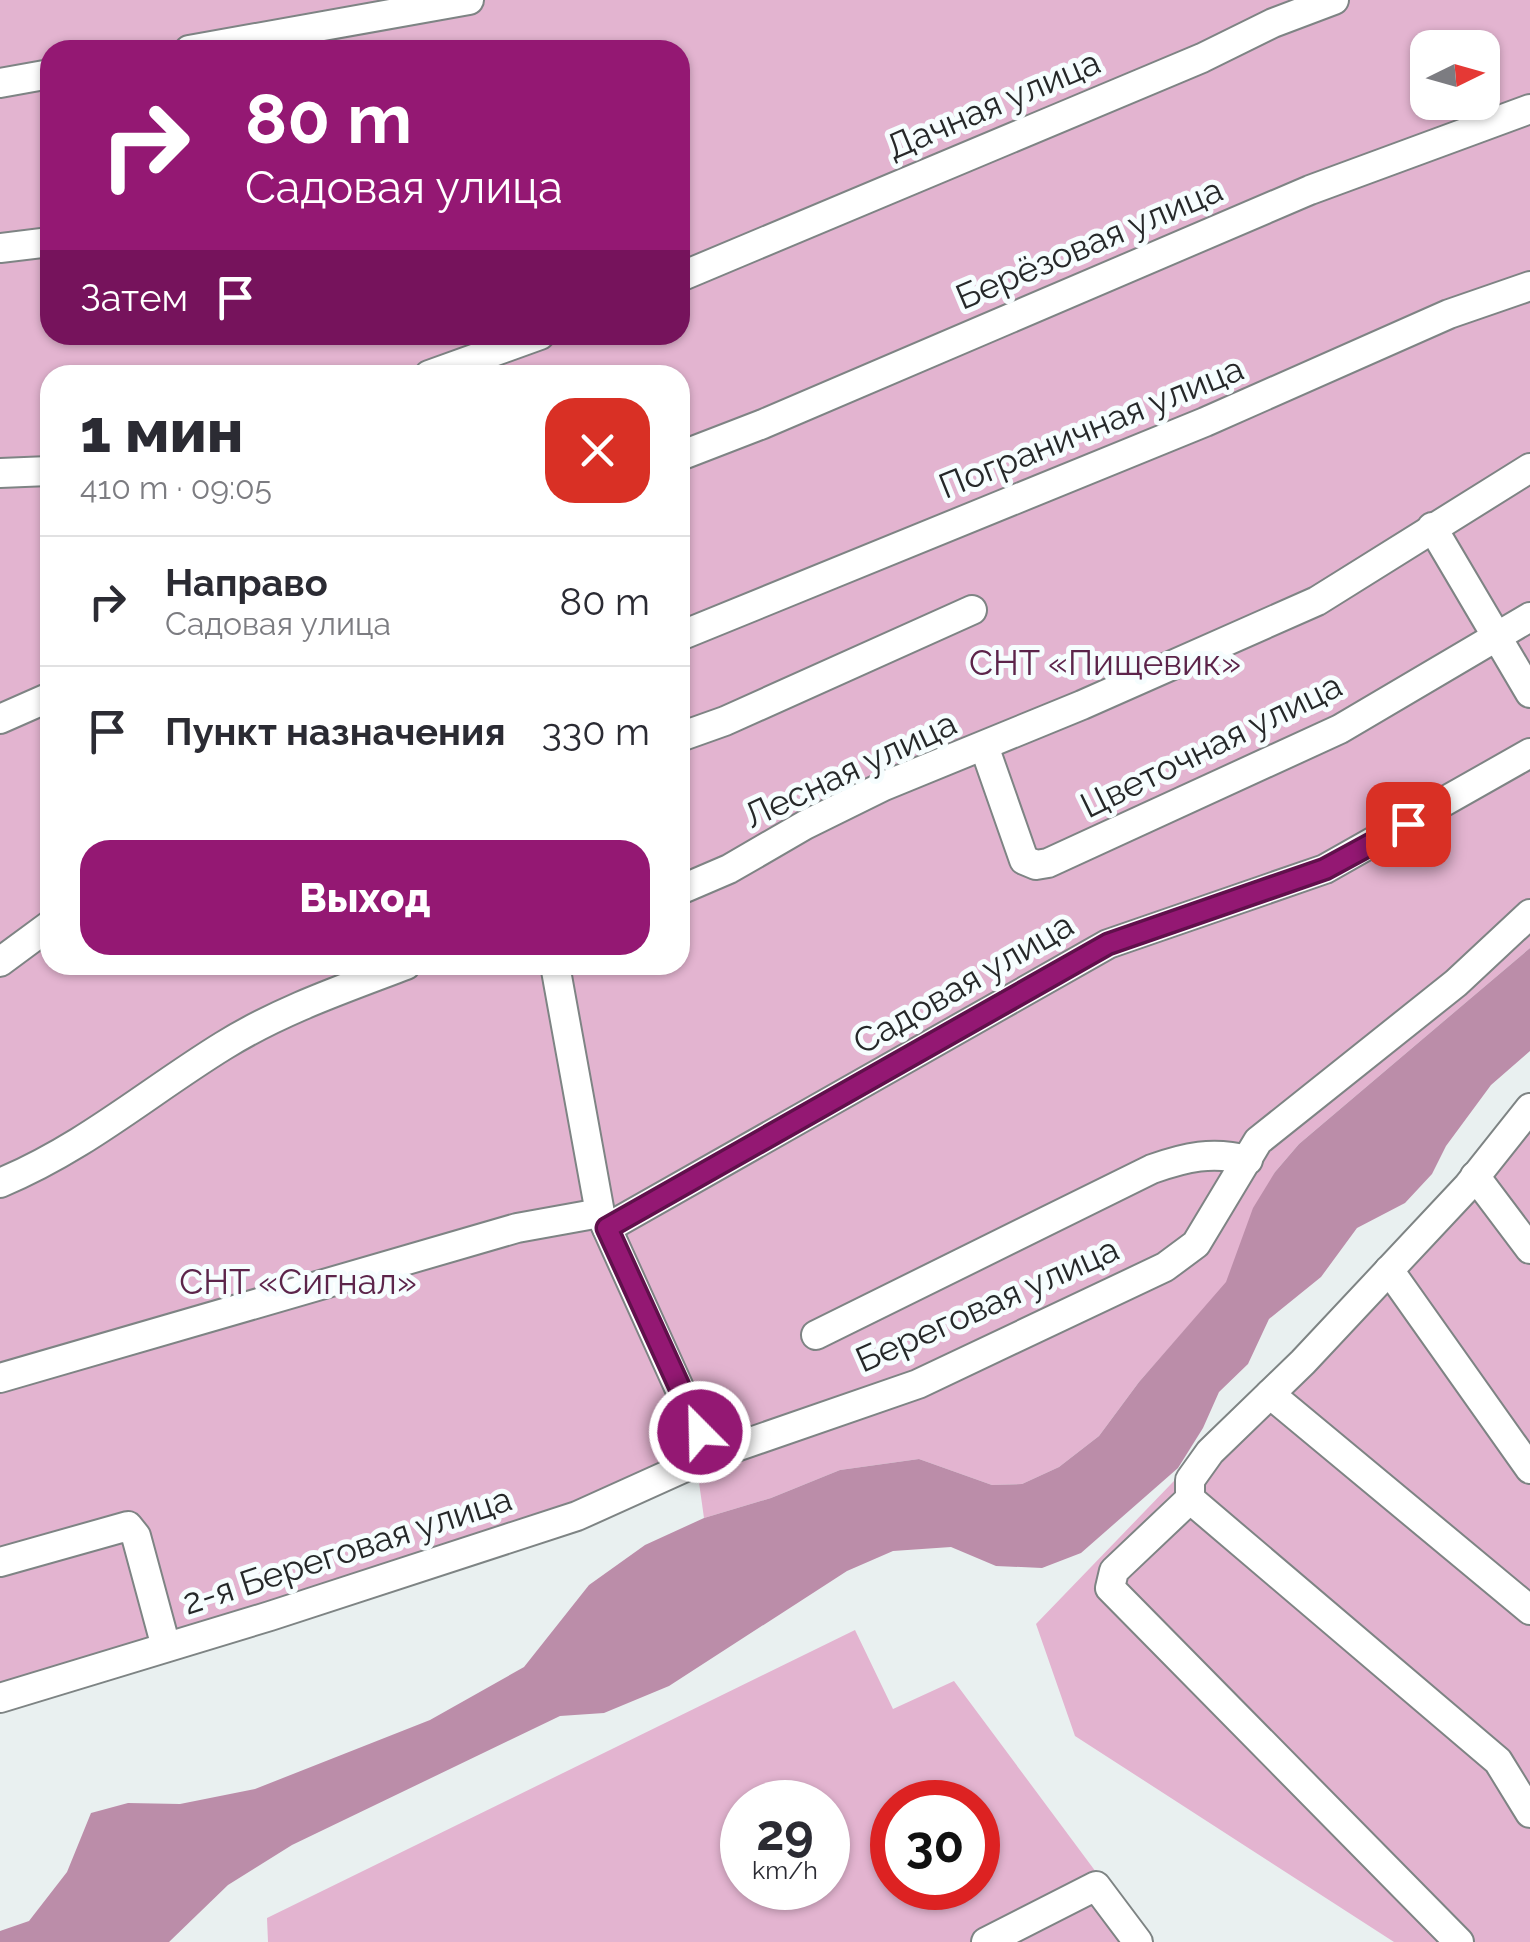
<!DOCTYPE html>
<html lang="ru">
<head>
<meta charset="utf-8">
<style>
  :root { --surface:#fff; --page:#f2f2f3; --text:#2b2b33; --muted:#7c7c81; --line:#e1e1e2; --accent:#941873 }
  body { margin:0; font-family:Raleway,sans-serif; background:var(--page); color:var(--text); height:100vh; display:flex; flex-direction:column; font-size:38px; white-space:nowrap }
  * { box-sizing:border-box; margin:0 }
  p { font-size:32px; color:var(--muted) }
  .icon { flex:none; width:55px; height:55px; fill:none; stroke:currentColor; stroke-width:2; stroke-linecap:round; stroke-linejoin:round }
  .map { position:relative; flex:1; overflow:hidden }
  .sheet { position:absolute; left:40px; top:365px; width:650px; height:610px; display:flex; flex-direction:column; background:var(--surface); border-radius:30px; box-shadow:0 2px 8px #0004 }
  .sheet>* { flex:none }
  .top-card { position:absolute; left:40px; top:40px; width:650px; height:305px; border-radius:30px; box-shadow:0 2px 8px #0004; background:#941873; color:#fff; overflow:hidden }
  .needle { width:65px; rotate:85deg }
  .controls { position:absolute; left:1410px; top:30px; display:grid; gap:20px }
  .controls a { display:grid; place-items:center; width:90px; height:90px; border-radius:20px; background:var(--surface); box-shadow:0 2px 8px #0004; font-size:50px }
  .speed { position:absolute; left:720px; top:1780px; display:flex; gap:20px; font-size:50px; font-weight:700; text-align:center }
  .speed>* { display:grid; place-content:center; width:130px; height:130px; border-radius:50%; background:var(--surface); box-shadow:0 2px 8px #0004; line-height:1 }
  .speed small { font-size:25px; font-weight:400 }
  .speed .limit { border:15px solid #d22; background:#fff; color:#111 }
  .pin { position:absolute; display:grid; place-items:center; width:85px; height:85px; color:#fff; margin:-42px; border-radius:20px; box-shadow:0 5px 15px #0006 }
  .me { position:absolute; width:110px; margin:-55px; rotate:337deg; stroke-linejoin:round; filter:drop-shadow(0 0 8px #0008) }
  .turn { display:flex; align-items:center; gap:35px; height:210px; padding:0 40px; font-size:45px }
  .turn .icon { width:130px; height:130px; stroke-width:2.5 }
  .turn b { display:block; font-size:70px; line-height:85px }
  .then { display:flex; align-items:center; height:95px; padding:0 40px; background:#0003; gap:20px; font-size:38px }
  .round { display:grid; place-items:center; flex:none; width:105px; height:105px; border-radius:30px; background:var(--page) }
  .overview { display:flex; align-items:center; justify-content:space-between; height:170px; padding:0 40px }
  h1 { font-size:60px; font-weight:800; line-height:75px }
  .primary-button { display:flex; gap:20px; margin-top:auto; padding:20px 40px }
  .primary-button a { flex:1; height:115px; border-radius:30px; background:var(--accent); color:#fff; font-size:40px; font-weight:800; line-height:115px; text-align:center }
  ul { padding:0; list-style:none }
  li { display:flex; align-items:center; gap:30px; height:130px; padding:0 40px; border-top:2px solid var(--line) }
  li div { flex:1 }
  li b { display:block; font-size:38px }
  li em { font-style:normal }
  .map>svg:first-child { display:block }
  .green { fill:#e3b4d0; fill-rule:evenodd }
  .water { fill:#bb8da9 }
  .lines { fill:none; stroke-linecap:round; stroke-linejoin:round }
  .minor-casing { stroke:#7e8484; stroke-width:32 }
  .minor { stroke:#fff; stroke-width:28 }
  .route-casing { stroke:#60104b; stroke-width:25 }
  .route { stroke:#941873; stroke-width:18 }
  .labels { text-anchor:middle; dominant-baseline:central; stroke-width:10; stroke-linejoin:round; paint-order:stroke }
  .street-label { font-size:35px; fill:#262829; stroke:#f6fdfe }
  .park-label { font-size:35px; fill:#5c244a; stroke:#f6fdfe }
</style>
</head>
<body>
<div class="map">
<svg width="1530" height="1942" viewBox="0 0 1530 1942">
  <rect width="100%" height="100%" fill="#e9f0f0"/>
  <g class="green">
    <path d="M0,0H1530V948L1299,1144L1275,1172L1227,1282L1139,1382L1099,1436L1059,1467L1022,1484L992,1485L919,1459L840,1470L771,1498L704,1518L695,1454L644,1480L0,1688ZM1428,48H1482V102H1428ZM50,50H680V335H50ZM50,375H680V965H50Z"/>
    <polygon points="1530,1106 1530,1942 1394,1942 1075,1736 1036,1624 1446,1199"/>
    <path d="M855,1630L893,1709L954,1681L1148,1942H268L267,1918ZM742,1802H828V1888H742ZM892,1802H978V1888H892Z"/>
  </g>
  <polygon class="water" points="1530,948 1530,1051 1491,1085 1446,1146 1432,1174 1405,1203 1357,1228 1321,1277 1269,1319 1248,1364 1219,1392 1203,1428 1178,1468 1081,1553 1042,1568 996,1566 951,1547 893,1551 847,1571 669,1686 604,1713 560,1716 292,1845 228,1885 169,1942 0,1942 0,1931 29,1921 67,1872 91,1813 128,1803 180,1804 255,1789 430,1720 524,1667 589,1585 645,1545 704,1518 771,1498 840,1470 919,1459 992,1485 1022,1484 1059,1467 1099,1436 1139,1382 1226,1282 1253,1208 1275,1172 1299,1144"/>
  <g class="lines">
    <g class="minor-casing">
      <g id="minor">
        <polyline points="189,50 469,0"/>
        <polyline points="0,83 50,74"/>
        <polyline points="0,248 50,242"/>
        <polyline points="680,277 1202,58 1273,23 1334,0"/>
        <polyline points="429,375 540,335"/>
        <polyline points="680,456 763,424 1310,190 1530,109"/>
        <polyline points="0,473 49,471"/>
        <polyline points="1432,527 1530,693"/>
        <polyline points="680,636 1205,422 1449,314 1530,286"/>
        <polyline points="0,719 50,697"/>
        <polyline points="680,737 725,721 972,610"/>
        <polyline points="984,746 1024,860 1036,865 1048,863 1340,729 1530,617"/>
        <polyline points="680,890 729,869 805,825 884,786 1082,705 1317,601 1530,468"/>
        <polyline points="0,962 50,925"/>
        <polyline points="555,965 600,1213 710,1456"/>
        <polyline points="1475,1176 1530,1249"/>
        <path d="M0,1183C84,1148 147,1093 223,1046C281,1010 343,989 406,965"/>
        <polyline points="607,1228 1108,944 1325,869 1530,753"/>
        <polyline points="1389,1270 1530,1469"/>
        <path d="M816,1335L1152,1169C1186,1157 1212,1151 1248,1160"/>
        <polyline points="0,1378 517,1228 600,1213"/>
        <polyline points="1270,1394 1530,1610"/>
        <polyline points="1190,1499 1498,1761 1530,1813"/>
        <polyline points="0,1562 128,1526 136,1536 166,1647"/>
        <polyline points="0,1698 270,1616 577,1516 710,1456 918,1384 1165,1267 1196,1244 1258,1141 1456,983 1530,914"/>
        <polyline points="986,1942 1096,1886 1138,1942"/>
        <polyline points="1459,1942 1110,1588 1114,1571 1190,1499 1190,1480 1210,1452 1303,1362 1468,1186 1530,1108"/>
      </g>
    </g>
    <use href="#minor" class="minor"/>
  </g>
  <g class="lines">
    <g class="route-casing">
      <polyline id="route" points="700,1432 607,1228 1108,944 1325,869 1408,824"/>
    </g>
    <use href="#route" class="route"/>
  </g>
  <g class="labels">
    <g class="street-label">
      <text transform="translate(993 104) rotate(-23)">Дачная улица</text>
      <text transform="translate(1089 243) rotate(-23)">Берёзовая улица</text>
      <text transform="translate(1091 427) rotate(-22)">Пограничная улица</text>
      <text transform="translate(1211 745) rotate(-26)">Цветочная улица</text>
      <text transform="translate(850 769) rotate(-25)">Лесная улица</text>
      <text transform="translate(963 983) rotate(-30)">Садовая улица</text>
      <text transform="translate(987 1304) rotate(-24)">Береговая улица</text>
      <text transform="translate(347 1550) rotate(-18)">2-я Береговая улица</text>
    </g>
    <g class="park-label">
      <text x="1105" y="662">СНТ «Пищевик»</text>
      <text x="298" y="1281">СНТ «Сигнал»</text>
    </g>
  </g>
</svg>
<div class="controls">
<a><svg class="needle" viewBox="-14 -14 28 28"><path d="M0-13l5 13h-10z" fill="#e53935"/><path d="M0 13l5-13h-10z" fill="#7c7c81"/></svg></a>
</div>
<div class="speed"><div>29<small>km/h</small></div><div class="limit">30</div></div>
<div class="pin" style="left:1408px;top:824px;background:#d93025"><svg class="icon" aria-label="arrive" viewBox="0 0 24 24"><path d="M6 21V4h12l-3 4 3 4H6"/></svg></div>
<svg class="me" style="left:700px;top:1432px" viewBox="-20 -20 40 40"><circle r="17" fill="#941873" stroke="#fff" stroke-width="3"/><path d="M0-11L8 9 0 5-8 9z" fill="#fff"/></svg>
<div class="top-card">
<div class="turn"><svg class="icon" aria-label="right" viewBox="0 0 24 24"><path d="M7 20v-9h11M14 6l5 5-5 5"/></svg><div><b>80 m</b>Садовая улица</div></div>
<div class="then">Затем<svg class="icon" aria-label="arrive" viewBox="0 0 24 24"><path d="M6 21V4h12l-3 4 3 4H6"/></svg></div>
</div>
<section class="sheet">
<div class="overview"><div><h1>1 мин</h1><p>410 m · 09:05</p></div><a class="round" style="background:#d93025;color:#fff"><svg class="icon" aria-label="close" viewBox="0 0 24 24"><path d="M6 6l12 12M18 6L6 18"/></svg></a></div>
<ul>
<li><svg class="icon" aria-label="right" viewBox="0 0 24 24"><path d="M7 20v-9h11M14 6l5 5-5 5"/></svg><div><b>Направо</b><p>Садовая улица</p></div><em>80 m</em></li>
<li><svg class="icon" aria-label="arrive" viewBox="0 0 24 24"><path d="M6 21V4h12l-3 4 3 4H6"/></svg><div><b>Пункт назначения</b></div><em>330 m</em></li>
</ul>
<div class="primary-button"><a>Выход</a></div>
</section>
</div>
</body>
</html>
